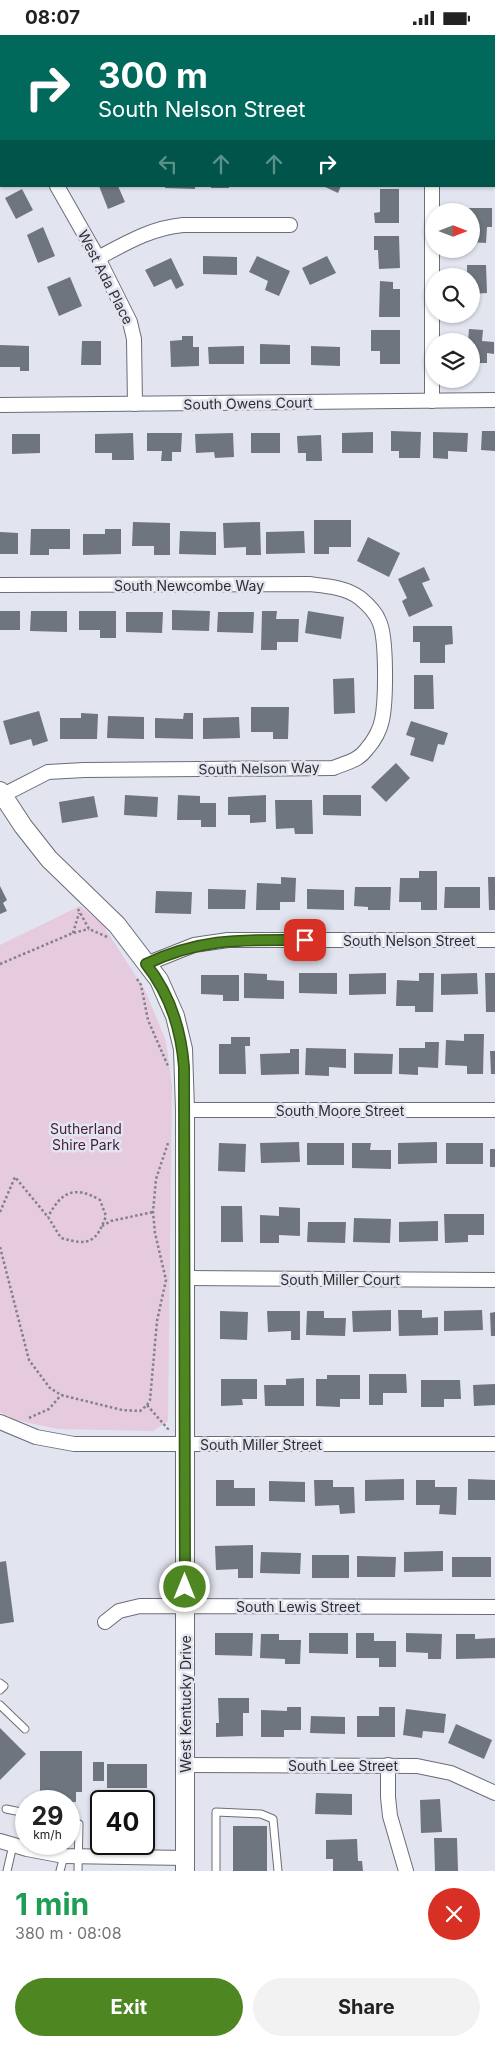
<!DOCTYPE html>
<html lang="en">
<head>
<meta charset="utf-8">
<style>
  :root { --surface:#fff; --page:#f2f2f2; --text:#222; --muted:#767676; --accent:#4e8621 }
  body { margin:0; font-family:Inter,sans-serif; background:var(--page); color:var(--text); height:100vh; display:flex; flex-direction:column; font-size:19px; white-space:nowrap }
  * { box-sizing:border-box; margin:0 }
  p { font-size:16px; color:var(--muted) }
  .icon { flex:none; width:28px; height:28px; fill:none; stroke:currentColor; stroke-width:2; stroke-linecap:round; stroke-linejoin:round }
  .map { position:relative; height:1836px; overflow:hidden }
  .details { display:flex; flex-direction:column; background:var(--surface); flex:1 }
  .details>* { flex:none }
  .guide { position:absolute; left:0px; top:0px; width:495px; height:152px; box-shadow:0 1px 4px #0004; background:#00695c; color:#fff; overflow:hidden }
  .needle { width:32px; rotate:90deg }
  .fabs { position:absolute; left:425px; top:168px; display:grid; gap:10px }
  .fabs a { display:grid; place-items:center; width:55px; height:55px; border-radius:50%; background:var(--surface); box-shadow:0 1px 4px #0004; font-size:25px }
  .speed { position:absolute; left:15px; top:1755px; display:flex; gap:10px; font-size:25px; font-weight:700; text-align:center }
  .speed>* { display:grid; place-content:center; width:65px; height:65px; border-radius:50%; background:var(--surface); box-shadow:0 1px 4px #0004; line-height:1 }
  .speed small { font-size:12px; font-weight:400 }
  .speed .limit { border:2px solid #111; border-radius:8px; background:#fff; color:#111 }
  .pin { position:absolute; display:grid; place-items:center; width:42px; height:42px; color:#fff; margin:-21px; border-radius:10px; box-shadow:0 2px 8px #0006 }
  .me { position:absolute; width:55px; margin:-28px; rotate:0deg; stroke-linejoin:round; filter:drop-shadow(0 0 4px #0008) }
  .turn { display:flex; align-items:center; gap:18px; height:105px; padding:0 15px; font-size:22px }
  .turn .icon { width:65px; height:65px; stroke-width:2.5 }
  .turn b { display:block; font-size:35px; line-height:42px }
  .lanes { display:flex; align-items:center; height:48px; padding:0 15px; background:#0003; justify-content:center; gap:25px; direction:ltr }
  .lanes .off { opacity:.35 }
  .round { display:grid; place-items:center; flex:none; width:52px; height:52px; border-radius:26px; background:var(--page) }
  .summary { display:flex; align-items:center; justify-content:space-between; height:85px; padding:0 15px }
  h1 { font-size:30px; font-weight:700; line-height:38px; color:#1e9e55 }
  .action { display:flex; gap:10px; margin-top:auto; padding:10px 15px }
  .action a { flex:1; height:58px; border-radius:30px; background:var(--accent); color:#fff; font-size:20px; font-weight:700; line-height:58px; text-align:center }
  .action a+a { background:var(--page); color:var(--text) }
  .status { display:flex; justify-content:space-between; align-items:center; height:35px; padding:0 25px; background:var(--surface); direction:ltr }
  .status svg { height:14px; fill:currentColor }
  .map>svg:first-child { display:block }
  .green { fill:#e6cadd }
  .building { fill:#6e757e }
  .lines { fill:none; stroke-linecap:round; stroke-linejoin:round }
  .service-casing { stroke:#6b6d77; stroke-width:9 }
  .minor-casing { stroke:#6b6d77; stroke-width:16 }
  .tertiary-casing { stroke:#6b6d77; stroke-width:20 }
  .path { stroke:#808289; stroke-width:2.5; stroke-dasharray:2.5 2.5; stroke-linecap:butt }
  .service { stroke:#fff; stroke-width:7 }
  .minor { stroke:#fff; stroke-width:14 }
  .tertiary { stroke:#fff; stroke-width:18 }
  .route-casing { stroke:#335715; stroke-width:12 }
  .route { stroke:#4e8621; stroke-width:9 }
  .labels { text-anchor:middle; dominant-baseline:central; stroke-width:5; stroke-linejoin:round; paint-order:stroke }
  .street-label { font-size:14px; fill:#2e2f33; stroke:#e2e4ef }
  .park-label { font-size:14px; fill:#461c3d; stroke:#e2e4ef }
</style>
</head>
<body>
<div class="status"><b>08:07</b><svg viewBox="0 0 49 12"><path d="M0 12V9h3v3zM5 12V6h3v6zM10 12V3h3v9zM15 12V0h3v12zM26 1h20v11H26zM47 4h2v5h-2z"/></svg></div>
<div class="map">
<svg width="495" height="1836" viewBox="0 0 495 1836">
  <rect width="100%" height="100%" fill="#e2e4ef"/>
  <polygon class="green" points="80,871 102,889 145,955 166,1006 172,1051 168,1386 153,1396 58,1394 16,1385 0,1377 0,910"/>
  <g class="building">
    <polygon points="99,151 118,151 125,167 108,174"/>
    <polygon points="165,151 195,151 195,154 165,153"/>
    <rect x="211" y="151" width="18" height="2"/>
    <polygon points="323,151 341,151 338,158"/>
    <polygon points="22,154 33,175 16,184 5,163"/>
    <polygon points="380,154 399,154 399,188 375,188 374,178 380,177"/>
    <polygon points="467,173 492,173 492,192 487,192 486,208 471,207 471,176 467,176"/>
    <polygon points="43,192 55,221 38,228 27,200"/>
    <polygon points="374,201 399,201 400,233 379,234 378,215 374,215"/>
    <polygon points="203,221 237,222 237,240 203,239"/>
    <polygon points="257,221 290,236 279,261 265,255 268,246 249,237"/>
    <polygon points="327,221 336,238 310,250 302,233"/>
    <polygon points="171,223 184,250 176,254 171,244 154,252 145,235"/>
    <polygon points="467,230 486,230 487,258 471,259 471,241 467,241"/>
    <polygon points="70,242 82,271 59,281 47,252"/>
    <polygon points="380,246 393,247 393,254 400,254 400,282 379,282"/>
    <polygon points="469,294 483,295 482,306 494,307 494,319 487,318 487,328 471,328 471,306 468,306"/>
    <polygon points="371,295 400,295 400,329 380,329 380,316 371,316"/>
    <polygon points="182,301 193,301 193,312 199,312 199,331 171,332 170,306 182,305"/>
    <polygon points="82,306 101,306 101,330 81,330"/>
    <polygon points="260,309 290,310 290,329 260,329"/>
    <polygon points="0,310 29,311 29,336 20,336 20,332 0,332"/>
    <polygon points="244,311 244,329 209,329 208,312"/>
    <polygon points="311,311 340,312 340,331 311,330"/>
    <polygon points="391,396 421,397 420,423 399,423 399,416 391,416"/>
    <polygon points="482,396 495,396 495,416 481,415"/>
    <polygon points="373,397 373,418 342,418 342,398"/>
    <polygon points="433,397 468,398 467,417 448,416 448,424 433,423"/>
    <polygon points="133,398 134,425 112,425 112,418 95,418 95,399"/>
    <polygon points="147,398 182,398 181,417 172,417 172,426 161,426 162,416 147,416"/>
    <polygon points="233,398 234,422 215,423 214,417 196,418 195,399"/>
    <rect x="251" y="398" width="29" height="20"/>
    <polygon points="12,399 40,399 40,418 12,419"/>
    <polygon points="321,400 322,426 306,426 306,418 298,418 297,401"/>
    <polygon points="314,485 351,485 351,512 329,512 329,519 314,519"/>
    <polygon points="133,487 170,488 170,520 154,520 154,511 132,511"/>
    <polygon points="260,487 261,520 246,520 246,512 224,513 223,488"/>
    <polygon points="31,494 70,494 70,514 49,514 49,520 30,520"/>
    <polygon points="105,494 121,494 121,519 83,520 83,499 105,499"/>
    <polygon points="180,496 216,497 216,520 179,519"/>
    <polygon points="304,496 305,518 266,519 266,497"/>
    <polygon points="0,497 18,498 18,519 0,519"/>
    <polygon points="368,502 400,518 389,542 357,526"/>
    <polygon points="424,532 430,545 422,548 433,571 409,582 402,566 407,563 398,544"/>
    <polygon points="172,575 210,576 209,596 172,595"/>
    <rect x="0" y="576" width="20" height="19"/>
    <polygon points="31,576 67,576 67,597 30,596"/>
    <polygon points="79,576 116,576 116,603 100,603 100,595 79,595"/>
    <polygon points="262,576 277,576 276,584 299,584 298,607 277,607 277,615 261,615"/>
    <polygon points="308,576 344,582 341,604 305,598"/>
    <polygon points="126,577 163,577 162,598 126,597"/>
    <polygon points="218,577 254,577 253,598 217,597"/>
    <polygon points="413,591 452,591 453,609 445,610 445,628 420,628 420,607 413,607"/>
    <polygon points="414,640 433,640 434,674 414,674"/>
    <polygon points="354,643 355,678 334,679 333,644"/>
    <polygon points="251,672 289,672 288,704 273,704 273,697 251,697"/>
    <polygon points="39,676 48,706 33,711 31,704 10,710 3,686"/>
    <polygon points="81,678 98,679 97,704 60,704 60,683 81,683"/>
    <polygon points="184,678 193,678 193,704 155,703 155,683 183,684"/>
    <polygon points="108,681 144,682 144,704 107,703"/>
    <polygon points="239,682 240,703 203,704 203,683"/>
    <polygon points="411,686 448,698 444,710 438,709 433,727 410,720 415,703 406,700"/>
    <polygon points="396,728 410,743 386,767 371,752"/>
    <polygon points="125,760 158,762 157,782 124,780"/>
    <polygon points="178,760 200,761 200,768 216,768 216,792 201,792 201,785 177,785"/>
    <polygon points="266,760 266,787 250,788 250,780 228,780 228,762"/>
    <polygon points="323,760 361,760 361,781 323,780"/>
    <polygon points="94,761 98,782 62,788 59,767"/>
    <polygon points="275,765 312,765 313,799 295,799 294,793 276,794"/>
    <polygon points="419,836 437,836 437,875 421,875 421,867 399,867 400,843 419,843"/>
    <polygon points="281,842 296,843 295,867 280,867 280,875 256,875 257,848 281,849"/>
    <polygon points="488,842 495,842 495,875 489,875"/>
    <polygon points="0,851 7,865 3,868 7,876 0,879"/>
    <polygon points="355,852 391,852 390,875 368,875 368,872 354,871"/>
    <polygon points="445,852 480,852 480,873 444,873"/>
    <polygon points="208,854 246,855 245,874 208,874"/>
    <polygon points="307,854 344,855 344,875 307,874"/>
    <polygon points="156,856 192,857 191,879 155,878"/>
    <polygon points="244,938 267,939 267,945 284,946 284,964 244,963"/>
    <polygon points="299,938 337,938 337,959 299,958"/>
    <polygon points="386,938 386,959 349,960 349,939"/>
    <polygon points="419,938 434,938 433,977 415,977 415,971 396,971 397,945 419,946"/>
    <polygon points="477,938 478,959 441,960 441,939"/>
    <polygon points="485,938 495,938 495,977 486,977"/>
    <polygon points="201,940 239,940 239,966 223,966 223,960 201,959"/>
    <polygon points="464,999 484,999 483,1039 467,1039 467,1031 445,1030 446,1005 464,1006"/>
    <polygon points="231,1002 250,1002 250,1011 245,1011 246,1039 219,1039 219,1009 231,1009"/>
    <polygon points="425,1007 439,1007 438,1033 418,1032 418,1040 399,1039 399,1013 425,1013"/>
    <polygon points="306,1013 346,1014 346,1033 329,1032 329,1041 305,1040"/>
    <polygon points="290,1014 299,1014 299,1039 261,1040 260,1019 290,1018"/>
    <polygon points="490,1016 495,1016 495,1039 491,1039"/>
    <polygon points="354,1018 393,1019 392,1039 354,1039"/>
    <polygon points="299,1107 300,1127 261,1128 260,1108"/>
    <polygon points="437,1107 437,1128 398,1129 398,1108"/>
    <polygon points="219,1108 246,1109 245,1137 218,1136"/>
    <rect x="307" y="1108" width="37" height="22"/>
    <polygon points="352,1108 371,1108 370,1115 391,1115 391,1134 352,1133"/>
    <rect x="446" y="1108" width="37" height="21"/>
    <rect x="490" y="1114" width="5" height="18"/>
    <polygon points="221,1171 242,1171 243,1207 221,1207"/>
    <polygon points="279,1172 300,1173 300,1201 279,1200 279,1208 260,1208 260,1180 279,1181"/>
    <polygon points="444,1179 484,1179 484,1200 468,1200 468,1207 445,1208"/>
    <polygon points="354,1183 391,1184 390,1208 353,1207"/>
    <polygon points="438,1186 438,1206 399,1207 399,1187"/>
    <polygon points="308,1187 346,1187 345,1208 307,1207"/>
    <polygon points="391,1275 391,1296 353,1297 352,1276"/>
    <polygon points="398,1275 422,1275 422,1283 438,1282 438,1300 399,1301"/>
    <polygon points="482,1275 483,1295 444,1296 444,1276"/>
    <polygon points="220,1276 248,1277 247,1305 220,1304"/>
    <polygon points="267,1276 300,1276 300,1305 291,1305 291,1296 268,1297"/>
    <polygon points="307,1276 324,1276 324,1283 346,1283 345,1301 306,1300"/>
    <polygon points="495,1277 495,1301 491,1301 490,1278"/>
    <polygon points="369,1339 406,1339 407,1358 383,1358 383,1370 369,1370"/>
    <polygon points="327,1340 360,1340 360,1364 340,1364 340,1372 316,1371 316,1344 327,1344"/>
    <polygon points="304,1343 304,1371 265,1371 264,1350 286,1350 286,1344"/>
    <polygon points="221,1344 257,1344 257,1364 242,1364 243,1370 221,1371"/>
    <polygon points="421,1345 460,1345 461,1364 444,1364 444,1372 421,1372"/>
    <polygon points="495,1349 495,1370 474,1371 473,1350"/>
    <polygon points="404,1444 404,1465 365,1466 365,1445"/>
    <polygon points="468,1444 495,1445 495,1465 468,1465"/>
    <polygon points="216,1445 234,1445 234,1453 255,1453 255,1471 216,1471"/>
    <polygon points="314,1445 333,1445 333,1452 354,1452 355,1478 340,1479 339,1470 315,1471"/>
    <polygon points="416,1445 435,1445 435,1452 457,1452 456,1480 439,1479 440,1470 416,1470"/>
    <polygon points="269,1446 305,1447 305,1467 269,1466"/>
    <polygon points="253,1510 253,1543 238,1543 238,1534 216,1535 215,1511"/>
    <polygon points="443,1516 443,1536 404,1537 404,1517"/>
    <polygon points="261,1517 301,1518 300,1539 260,1538"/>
    <rect x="312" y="1520" width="37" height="23"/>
    <polygon points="357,1521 396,1522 395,1542 357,1542"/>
    <rect x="452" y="1522" width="39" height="20"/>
    <polygon points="6,1526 14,1587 0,1589 0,1527"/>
    <polygon points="215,1598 253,1598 252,1621 215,1620"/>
    <polygon points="309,1598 348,1598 348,1619 309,1618"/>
    <polygon points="356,1598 374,1598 374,1606 396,1606 396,1632 379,1632 379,1623 356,1623"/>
    <polygon points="406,1598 442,1599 441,1624 428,1624 428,1618 406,1617"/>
    <polygon points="261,1599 279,1599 279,1605 301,1605 300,1629 285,1629 285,1624 260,1623"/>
    <polygon points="456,1599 475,1599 475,1604 495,1603 495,1623 456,1624"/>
    <polygon points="218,1663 249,1663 249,1678 243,1678 243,1701 216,1702 216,1688 219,1688"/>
    <polygon points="287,1672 301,1672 301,1695 284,1695 284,1702 261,1702 261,1675 287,1676"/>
    <polygon points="379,1672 395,1672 395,1702 357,1702 357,1681 379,1681"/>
    <polygon points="406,1674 446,1679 444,1698 423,1696 422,1703 403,1700"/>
    <polygon points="311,1681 345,1682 345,1699 310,1698"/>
    <polygon points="456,1689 492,1705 484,1724 448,1708"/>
    <polygon points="0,1693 26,1719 0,1745"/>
    <polygon points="40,1716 82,1716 82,1757 76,1757 76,1767 45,1766 45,1757 40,1757"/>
    <rect x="93" y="1727" width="11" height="19"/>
    <rect x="107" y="1729" width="40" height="24"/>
    <polygon points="316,1758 352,1759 352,1780 315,1779"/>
    <polygon points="440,1764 442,1797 421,1798 420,1765"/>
    <rect x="233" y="1791" width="34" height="45"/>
    <polygon points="434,1803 457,1803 458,1836 435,1836"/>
    <polygon points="357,1804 358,1826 362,1826 363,1836 333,1836 333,1824 326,1824 326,1805"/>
  </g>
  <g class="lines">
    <g class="service-casing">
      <g id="service">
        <polyline points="0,1648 4,1651 0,1655"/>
        <polyline points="0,1670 25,1694"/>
        <polyline points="6,1774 26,1778"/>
        <polyline points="69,1787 79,1789 78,1836"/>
        <polyline points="109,1823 109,1809"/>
        <polyline points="7,1836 13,1810"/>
        <polyline points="60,1836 64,1821"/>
        <polyline points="216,1836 216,1777 261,1779 273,1784 278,1836"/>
      </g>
    </g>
    <g class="minor-casing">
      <g id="minor">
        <polyline points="377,0 378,1"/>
        <polyline points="295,1 298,0"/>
        <polyline points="0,55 1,57"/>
        <polyline points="57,151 98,223 130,287 134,304 135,369"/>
        <path d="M98,223C126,208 151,193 183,190H290"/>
        <polyline points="432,366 432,151"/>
        <polyline points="0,370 495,365"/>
        <path d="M0,550L309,549C326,551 345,552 360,563C366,568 376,578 379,586C387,602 386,666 382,685C380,695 373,707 366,715C358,726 345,728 333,733L84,735L48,737L3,760"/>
        <polyline points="146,929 194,910 228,905 495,905"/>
        <polyline points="185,1075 495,1075"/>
        <polyline points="186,1243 495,1245"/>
        <polyline points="0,1387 36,1402 74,1409 495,1409"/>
        <polyline points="105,1587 119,1576 140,1571 495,1572"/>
        <polyline points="185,1730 417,1731 451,1738 495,1758"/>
        <polyline points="388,1730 388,1762 390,1781 406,1836"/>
        <polyline points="0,1806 27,1814 64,1821 185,1823"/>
      </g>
    </g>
    <g class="tertiary-casing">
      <polyline id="tertiary" points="0,756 23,791 49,824 117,890 159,945 175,981 183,1014 185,1075 185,1836"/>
    </g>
    <g class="path">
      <polyline points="78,874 89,894 107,902"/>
      <polyline points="73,898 79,878"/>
      <polyline points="0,929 73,898 89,894"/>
      <polyline points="137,944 141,950 148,985 168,1031"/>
      <path d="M0,1177L15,1142L48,1182L61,1203C89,1211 96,1208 106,1181L100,1165C74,1150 61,1157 48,1182"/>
      <polyline points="102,1191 111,1186 153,1177"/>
      <polyline points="0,1212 29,1325 50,1353 61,1360 122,1375 140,1376 147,1370 168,1394 168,1397"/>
      <polyline points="147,1370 150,1365 157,1286 166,1245 155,1198 153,1177 156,1144 168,1108"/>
      <polyline points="29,1383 49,1374 61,1360"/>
    </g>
    <use href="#service" class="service"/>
    <use href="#minor" class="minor"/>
    <use href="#tertiary" class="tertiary"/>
  </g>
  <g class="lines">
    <g class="route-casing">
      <path id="route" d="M185,1552L184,1032C181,994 170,959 146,929C202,902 245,905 305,905"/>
    </g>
    <use href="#route" class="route"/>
  </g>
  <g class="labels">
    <g class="street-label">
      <text transform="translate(106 242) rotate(63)">West Ada Place</text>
      <text transform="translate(248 368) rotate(-1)">South Owens Court</text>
      <text x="189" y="550">South Newcombe Way</text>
      <text transform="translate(259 733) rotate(-1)">South Nelson Way</text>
      <text x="409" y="905">South Nelson Street</text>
      <text x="340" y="1075">South Moore Street</text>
      <text x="340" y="1244">South Miller Court</text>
      <text x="261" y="1409">South Miller Street</text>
      <text x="298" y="1571">South Lewis Street</text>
      <text transform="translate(185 1669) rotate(-90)">West Kentucky Drive</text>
      <text x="343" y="1730">South Lee Street</text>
    </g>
    <g class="park-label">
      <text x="86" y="1093">Sutherland<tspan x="86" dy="16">Shire Park</tspan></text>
    </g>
  </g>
</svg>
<div class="fabs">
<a><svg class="needle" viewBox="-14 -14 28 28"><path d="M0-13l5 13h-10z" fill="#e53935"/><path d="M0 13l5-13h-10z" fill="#767676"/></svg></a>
<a><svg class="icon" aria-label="search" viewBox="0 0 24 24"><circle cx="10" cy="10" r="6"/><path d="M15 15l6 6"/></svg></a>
<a><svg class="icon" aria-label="layers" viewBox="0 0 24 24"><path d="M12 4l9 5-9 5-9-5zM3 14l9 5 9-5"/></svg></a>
</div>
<div class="speed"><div>29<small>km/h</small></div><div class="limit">40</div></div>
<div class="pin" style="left:305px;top:905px;background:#d93025"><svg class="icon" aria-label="arrive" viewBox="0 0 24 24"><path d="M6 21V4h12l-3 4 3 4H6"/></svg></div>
<svg class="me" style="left:185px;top:1552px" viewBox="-20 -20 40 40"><circle r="17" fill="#4e8621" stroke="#fff" stroke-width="3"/><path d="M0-11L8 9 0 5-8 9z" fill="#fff"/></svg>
<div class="guide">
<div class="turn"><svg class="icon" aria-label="right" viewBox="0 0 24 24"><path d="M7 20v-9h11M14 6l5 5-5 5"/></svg><div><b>300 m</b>South Nelson Street</div></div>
<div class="lanes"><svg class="icon off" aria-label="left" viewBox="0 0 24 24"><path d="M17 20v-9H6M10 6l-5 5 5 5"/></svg><svg class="icon off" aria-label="ahead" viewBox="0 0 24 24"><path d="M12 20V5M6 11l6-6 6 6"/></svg><svg class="icon off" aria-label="ahead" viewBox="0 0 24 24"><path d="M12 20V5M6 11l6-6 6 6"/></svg><svg class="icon" aria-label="right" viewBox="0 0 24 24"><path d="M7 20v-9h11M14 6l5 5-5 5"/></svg></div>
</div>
</div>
<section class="details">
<div class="summary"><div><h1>1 min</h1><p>380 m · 08:08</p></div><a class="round" style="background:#d93025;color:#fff"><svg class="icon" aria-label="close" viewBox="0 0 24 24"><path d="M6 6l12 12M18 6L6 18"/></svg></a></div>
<div class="action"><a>Exit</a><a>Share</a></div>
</section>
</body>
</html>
